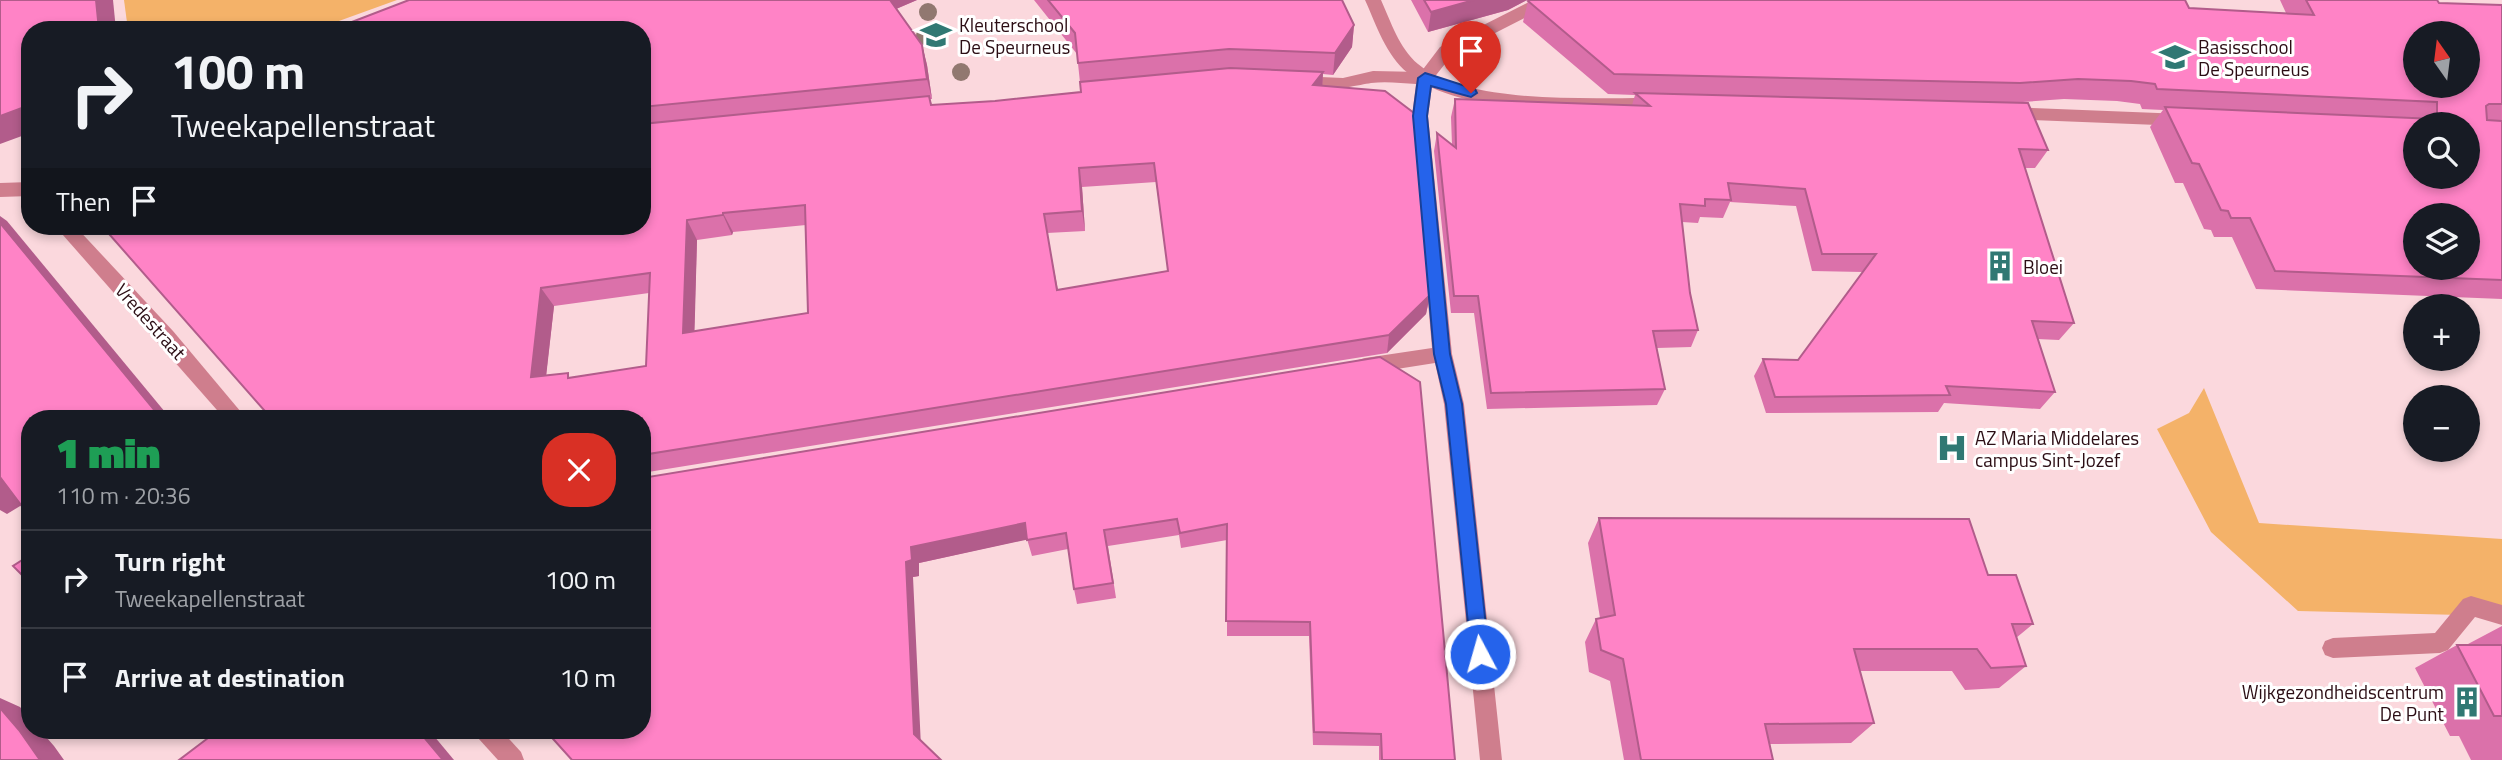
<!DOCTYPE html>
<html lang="en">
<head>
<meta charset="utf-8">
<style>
  :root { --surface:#171b24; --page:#20242c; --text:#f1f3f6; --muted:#9ea1a6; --line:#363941 }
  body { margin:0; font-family:"Titillium Web",sans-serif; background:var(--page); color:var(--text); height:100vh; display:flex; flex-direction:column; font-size:26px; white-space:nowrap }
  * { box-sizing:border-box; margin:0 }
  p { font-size:23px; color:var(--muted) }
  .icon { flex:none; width:38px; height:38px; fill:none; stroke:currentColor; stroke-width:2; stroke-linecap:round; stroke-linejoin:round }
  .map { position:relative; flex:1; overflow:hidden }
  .sheet { position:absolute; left:21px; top:410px; width:630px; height:329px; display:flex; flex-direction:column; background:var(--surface); border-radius:28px; box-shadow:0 4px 10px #0003 }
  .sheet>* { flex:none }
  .banner { position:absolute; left:21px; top:21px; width:630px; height:214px; border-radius:28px; box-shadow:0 4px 10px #0003; background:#171b24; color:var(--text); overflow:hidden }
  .needle { width:46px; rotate:346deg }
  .controls { position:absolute; left:2403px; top:21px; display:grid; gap:14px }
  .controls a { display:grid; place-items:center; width:77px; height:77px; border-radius:50%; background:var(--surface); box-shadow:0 4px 10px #0003; font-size:35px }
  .pin { position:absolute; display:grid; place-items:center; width:60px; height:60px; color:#fff; margin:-72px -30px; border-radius:50% 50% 50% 0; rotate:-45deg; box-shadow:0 0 7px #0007 }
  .pin .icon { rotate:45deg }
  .me { position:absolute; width:77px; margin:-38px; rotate:354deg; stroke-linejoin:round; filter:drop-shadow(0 0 5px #0008) }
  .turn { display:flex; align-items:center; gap:24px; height:147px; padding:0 35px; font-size:32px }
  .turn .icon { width:91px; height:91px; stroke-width:2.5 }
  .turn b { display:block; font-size:49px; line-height:60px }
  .then { display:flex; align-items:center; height:66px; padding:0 35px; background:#0003; gap:14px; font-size:26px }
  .round { display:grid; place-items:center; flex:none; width:74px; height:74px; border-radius:28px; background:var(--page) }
  .overview { display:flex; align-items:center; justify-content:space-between; height:119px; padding:0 35px }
  h1 { font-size:42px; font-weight:800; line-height:52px; color:#1e9e55 }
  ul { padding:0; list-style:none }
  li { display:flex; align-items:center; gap:21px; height:98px; padding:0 35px; border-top:2px solid var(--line) }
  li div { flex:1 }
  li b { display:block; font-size:26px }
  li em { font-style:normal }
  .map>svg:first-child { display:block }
  .green { fill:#f4b269 }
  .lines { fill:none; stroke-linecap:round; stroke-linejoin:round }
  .service { fill:#cf7e8d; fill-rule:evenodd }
  .minor { fill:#cf7e8d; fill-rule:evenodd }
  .tertiary { fill:#cf7e8d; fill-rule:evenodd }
  .tree { fill:#917870 }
  .wall { fill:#db71aa; fill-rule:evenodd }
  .shaded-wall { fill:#b25c8b }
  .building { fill:#ff83c6; stroke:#b25c8b; stroke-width:2; fill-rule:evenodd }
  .route { fill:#2563eb; stroke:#184099; stroke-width:2 }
  .labels { text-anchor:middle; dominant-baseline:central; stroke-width:6; stroke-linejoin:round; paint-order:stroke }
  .poi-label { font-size:19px; fill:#2b0d14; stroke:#fff; text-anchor:start }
  .street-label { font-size:19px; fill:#2b0d14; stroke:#fff }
</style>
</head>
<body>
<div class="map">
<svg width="2502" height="760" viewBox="0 0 2502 760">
  <rect width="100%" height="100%" fill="#fbd8dd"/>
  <g class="green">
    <polygon points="124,0 397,0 314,30 128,30"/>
    <polygon points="2204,388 2259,523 2502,539 2502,616 2298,611 2211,532 2157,429 2189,413"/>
  </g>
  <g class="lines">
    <polygon class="service" points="2471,596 2502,605 2502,625 2475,617 2448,650 2440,653 2333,658 2325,655 2322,648 2325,641 2333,638 2435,633 2463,599"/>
    <g class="minor">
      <path d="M1533,0H1554L1552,4L1452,55L1433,79L1428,116L1452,354L1464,404L1502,760H1480L1444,404L1435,363L1365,374L1358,372L1355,366L1358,360L1365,358L1432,348L1412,116L1416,84C1402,83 1385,81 1371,83C1353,86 1302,98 1290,82L1298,76L1343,78L1373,71L1421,72L1440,47Z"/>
      <polygon points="30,182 30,196 0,197 0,183"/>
      <polygon points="55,226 75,226 173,331 246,418 224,418"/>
      <polygon points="475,730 501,730 521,752 524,760 498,760 478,738"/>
    </g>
    <g class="tertiary">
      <path d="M1365,0H1381C1391,22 1399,48 1418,64C1467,106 1595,97 1658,98L1666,104L1658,110C1590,109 1462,118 1408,73C1386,56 1376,24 1365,0Z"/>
      <polygon points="2006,107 2183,114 2191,120 2183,126 2006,119 1998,113"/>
    </g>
  </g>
  <g class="tree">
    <circle cx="928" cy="12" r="9"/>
    <circle cx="925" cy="36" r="9"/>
    <circle cx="961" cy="72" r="9"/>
  </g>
  <g class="wall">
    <path d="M409,0H917L896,9L922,45L927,65L932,99H930L932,105L995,101L1081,92L1077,54L1034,0H1342L1354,25L1352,47L1333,75L1323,74L1322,86L1430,295L1426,314L1387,353L642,473V418L102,226H642V30ZM1156,182L1168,271L1058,290L1047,233L1085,231L1082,187ZM806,225L808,313L694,331L697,240L732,235L733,232ZM649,293L646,366L572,378L546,375L554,306Z"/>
    <polygon points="1411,0 1527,0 1508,10 1428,32"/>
    <polygon points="2280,0 2437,0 2439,3 2502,5 2502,299 2256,289 2232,237 2214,237 2211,230 2204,229 2183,183 2175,183 2150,127 2163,110 2142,109 2140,104 2117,101 2064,99 2008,103 2048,150 2035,168 2025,168 2074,323 2059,340 2037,339 2055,392 2040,409 1944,403 1938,412 1766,413 1754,376 1763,359 1798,360 1863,272 1812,271 1796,206 1730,202 1723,218 1700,217 1698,223 1682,222 1690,293 1698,330 1691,347 1657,348 1665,389 1657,405 1487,409 1474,313 1451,313 1434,151 1437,133 1452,145 1451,117 1455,99 1632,105 1635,95 1608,94 1523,22 1528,1 2189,8 2286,13"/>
    <polygon points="1380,357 1455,760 1379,760 1379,746 1313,745 1309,636 1227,636 1227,540 1181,548 1179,535 1108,546 1116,598 1077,604 1074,589 1068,549 1032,556 1027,539 919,563 919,576 913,577 642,478"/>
    <polygon points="1599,518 1988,575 2033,624 2016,638 2026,666 1999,688 1965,690 1952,671 1860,671 1874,723 1851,743 1770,744 1773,760 1624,760 1610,681 1589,672 1585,642 1596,619 1600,618 1588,543"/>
    <polygon points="2502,626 2502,760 2471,760 2459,736 2450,736 2415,668 2457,645 2469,645 2468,644"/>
  </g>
  <g class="shaded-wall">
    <polygon points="96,0 113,0 116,30 99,30"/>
    <polygon points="886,0 917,0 889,12"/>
    <polygon points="1474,0 1527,0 1508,10 1428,32 1431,12"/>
    <polygon points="1354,25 1352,47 1333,75 1335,53"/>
    <polygon points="922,45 927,65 932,99 927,79"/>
    <polygon points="1323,72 1322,92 1313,85"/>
    <polygon points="30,105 30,133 0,144 0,116"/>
    <polygon points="1079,168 1082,187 1085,231 1082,211"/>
    <polygon points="723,213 733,232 732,235 723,215"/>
    <polygon points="0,216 7,221 170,418 161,418 0,223"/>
    <polygon points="687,220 697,240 694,351 683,333"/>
    <polygon points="541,288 554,306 544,395 531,377"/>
    <polygon points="1430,295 1426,314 1387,353 1389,335"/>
    <polygon points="0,477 30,500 7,514 0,510"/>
    <polygon points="1025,523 1030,539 919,563 919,576 913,577 921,747 914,734 906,562 911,547"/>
    <polygon points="0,698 20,707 30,718 30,730 40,730 54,746 64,760 40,760 0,708"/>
    <polygon points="418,730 429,730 454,760 443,760"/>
  </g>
  <g class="building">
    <polygon points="0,0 96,0 99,30 30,30 30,105 0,116"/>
    <polygon points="409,0 890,0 922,45 927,79 642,107 642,30 331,30"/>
    <polygon points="1048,0 1342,0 1354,25 1335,53 1229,49 1078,63 1075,33"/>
    <polygon points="1424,0 1474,0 1431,12"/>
    <path d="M1530,0H2185L2189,8L2314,15L2306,0H2437L2439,3L2502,5V104H2489L2486,106L2487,120L2502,121V280L2275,271L2250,218H2231L2228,211L2221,210L2199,164L2192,163L2165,107L2435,119L2437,116V102L2157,89L2155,84L2131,81L2078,79L2020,83L1614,74L1528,1ZM2415,33H2468V86H2415ZM2415,124H2468V177H2415ZM2415,215H2468V268H2415Z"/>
    <path d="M1230,68L1323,72L1313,85L1385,91L1414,113L1430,295L1389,335L642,455V418H271L102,226H642V124L929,96L931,105L995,101L1081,92L1080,82ZM1154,163L1168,271L1057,290L1044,214L1082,211L1079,168ZM805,205L808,313L683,333L687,220L723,215V213ZM650,273L646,366L568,378V373L531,377L541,288Z"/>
    <polygon points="1635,93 2028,103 2048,150 2019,149 2074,323 2032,321 2055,392 1946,386 1950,395 1775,397 1763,359 1798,360 1876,254 1822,254 1805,189 1728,183 1731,200 1705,199 1705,206 1680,204 1690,293 1698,330 1653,331 1665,389 1491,393 1478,296 1454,296 1437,133 1456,148 1455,99 1650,106"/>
    <polygon points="0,223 161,418 30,418 30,517 0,477"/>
    <polygon points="1380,357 1420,382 1455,760 1382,760 1381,734 1314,732 1310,622 1226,621 1227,524 1180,533 1177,519 1104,530 1113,583 1074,589 1066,533 1027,540 1025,523 911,547 912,560 906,562 914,734 941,760 572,760 545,730 642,730 642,478"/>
    <polygon points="1599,518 1969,519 1988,575 2016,575 2033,624 2012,624 2026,666 1991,668 1977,649 1854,649 1874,723 1765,724 1773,760 1641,760 1623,659 1601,650 1596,619 1615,615"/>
    <polygon points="30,555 30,583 13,566"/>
    <polygon points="2457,645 2502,645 2502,716 2494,716"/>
    <polygon points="0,708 19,730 40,760 0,760"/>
    <polygon points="214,730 418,730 443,760 179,760 216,732"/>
  </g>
  <polygon class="route" points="1425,73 1475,89 1477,93 1471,97 1431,86 1427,116 1450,354 1462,404 1489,654 1486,660 1480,662 1473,660 1471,654 1446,404 1434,354 1413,116 1418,78"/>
  <defs>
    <g id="school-bare" transform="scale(2.415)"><path d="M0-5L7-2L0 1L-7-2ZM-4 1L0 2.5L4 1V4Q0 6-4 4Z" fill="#307873" stroke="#fff" stroke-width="2.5" paint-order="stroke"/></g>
    <g id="building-bare" transform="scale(2.415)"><path d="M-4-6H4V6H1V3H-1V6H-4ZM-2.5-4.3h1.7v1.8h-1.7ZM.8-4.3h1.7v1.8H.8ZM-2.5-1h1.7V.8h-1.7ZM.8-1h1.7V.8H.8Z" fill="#307873" stroke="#fff" stroke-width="2.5" paint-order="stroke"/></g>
    <g id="hospital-bare" transform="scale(2.415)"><path d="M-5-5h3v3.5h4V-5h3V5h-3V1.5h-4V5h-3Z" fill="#307873" stroke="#fff" stroke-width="2.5" paint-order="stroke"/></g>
  </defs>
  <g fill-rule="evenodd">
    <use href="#school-bare" x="936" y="35"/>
    <use href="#school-bare" x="2175" y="57"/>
    <use href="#building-bare" x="2000" y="266"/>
    <use href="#hospital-bare" x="1952" y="448"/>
    <use href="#building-bare" x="2467" y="702"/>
  </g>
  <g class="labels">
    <g class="poi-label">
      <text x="959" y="24">Kleuterschool<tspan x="959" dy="22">De Speurneus</tspan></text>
      <text x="2198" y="46">Basisschool<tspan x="2198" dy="22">De Speurneus</tspan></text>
      <text x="2023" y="266">Bloei</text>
      <text x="1975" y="437">AZ Maria Middelares<tspan x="1975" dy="22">campus Sint-Jozef</tspan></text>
      <text x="2444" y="691" text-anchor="end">Wijkgezondheidscentrum<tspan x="2444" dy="22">De Punt</tspan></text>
    </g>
    <g class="street-label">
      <text transform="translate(151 321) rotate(48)">Vredestraat</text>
    </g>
  </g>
</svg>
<div class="controls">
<a><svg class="needle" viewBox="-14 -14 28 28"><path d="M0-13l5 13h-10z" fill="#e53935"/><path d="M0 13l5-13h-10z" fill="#9ea1a6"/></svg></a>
<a><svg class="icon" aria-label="search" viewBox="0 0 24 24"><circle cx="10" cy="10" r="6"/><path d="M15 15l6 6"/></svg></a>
<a><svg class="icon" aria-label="layers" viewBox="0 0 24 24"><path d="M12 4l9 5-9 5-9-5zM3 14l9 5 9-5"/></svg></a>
<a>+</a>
<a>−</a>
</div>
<div class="pin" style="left:1471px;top:93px;background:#d93025"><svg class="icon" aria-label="arrive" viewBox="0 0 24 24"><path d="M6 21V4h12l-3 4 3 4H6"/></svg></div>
<svg class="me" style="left:1480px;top:654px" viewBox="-20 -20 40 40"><circle r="17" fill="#2563eb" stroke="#fff" stroke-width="3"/><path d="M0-11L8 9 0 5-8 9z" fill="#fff"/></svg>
<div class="banner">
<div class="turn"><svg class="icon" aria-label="right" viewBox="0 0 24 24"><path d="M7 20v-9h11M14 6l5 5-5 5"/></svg><div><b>100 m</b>Tweekapellenstraat</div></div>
<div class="then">Then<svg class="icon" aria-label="arrive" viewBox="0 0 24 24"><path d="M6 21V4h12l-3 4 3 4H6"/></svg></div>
</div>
<section class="sheet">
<div class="overview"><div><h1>1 min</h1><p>110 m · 20:36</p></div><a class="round" style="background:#d93025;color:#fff"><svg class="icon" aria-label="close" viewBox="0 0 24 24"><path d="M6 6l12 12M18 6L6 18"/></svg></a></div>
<ul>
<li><svg class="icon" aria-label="right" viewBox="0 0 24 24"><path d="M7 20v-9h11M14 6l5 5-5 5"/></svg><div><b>Turn right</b><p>Tweekapellenstraat</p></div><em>100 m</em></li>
<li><svg class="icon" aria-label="arrive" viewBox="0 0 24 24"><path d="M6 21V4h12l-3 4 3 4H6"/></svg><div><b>Arrive at destination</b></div><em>10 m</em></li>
</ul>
</section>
</div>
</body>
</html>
